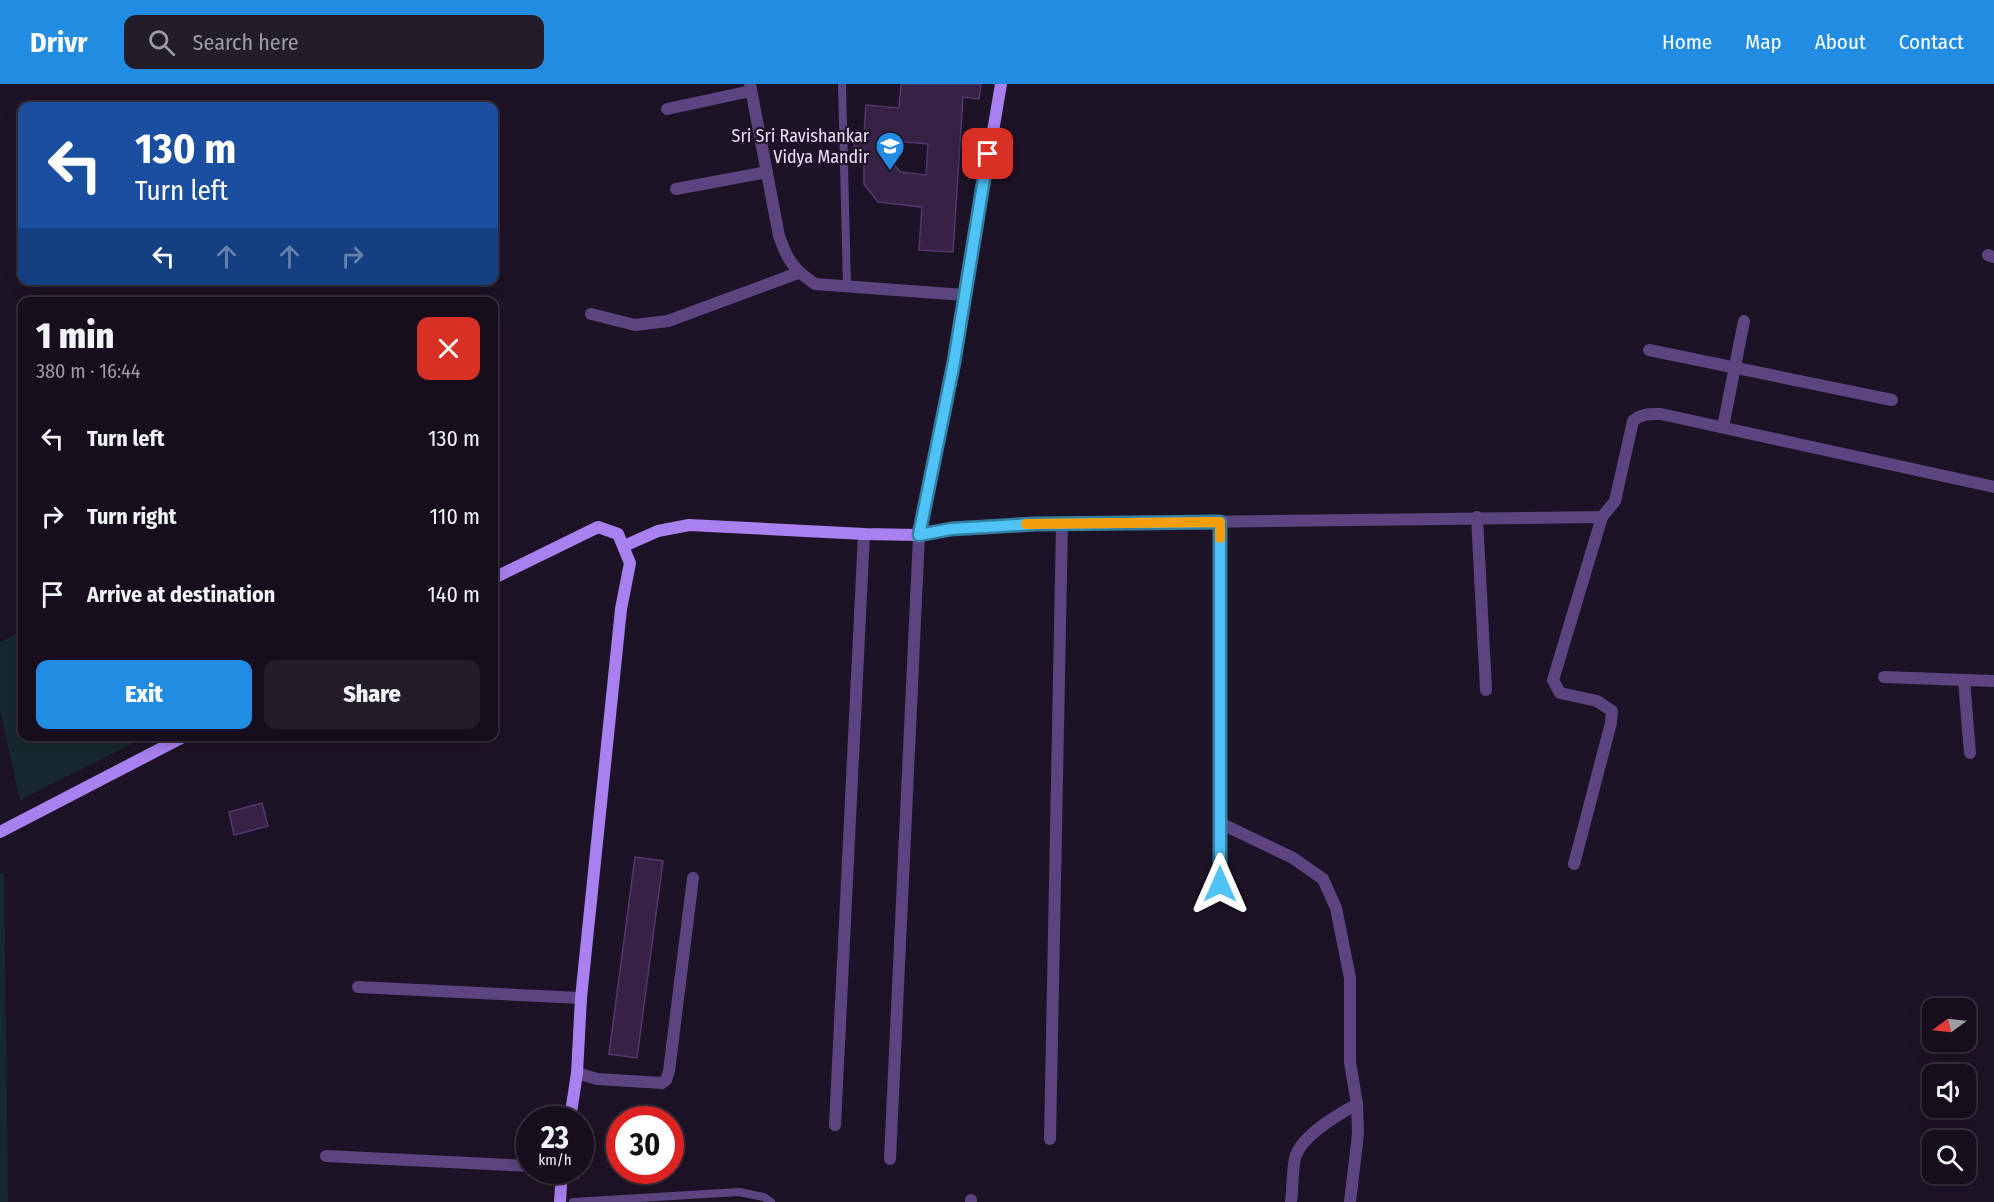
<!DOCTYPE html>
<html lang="en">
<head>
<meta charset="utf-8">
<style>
  :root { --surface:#160e1c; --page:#231c29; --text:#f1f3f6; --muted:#9e9ca3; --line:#352e3b; --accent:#218ce2 }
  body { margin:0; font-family:"Fira Sans Condensed",sans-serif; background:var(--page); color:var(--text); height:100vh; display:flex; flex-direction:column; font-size:22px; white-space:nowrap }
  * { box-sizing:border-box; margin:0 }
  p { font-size:20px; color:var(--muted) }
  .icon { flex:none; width:33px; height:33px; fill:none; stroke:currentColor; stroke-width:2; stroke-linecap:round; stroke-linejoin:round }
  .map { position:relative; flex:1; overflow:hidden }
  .side { position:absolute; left:18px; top:213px; width:480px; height:444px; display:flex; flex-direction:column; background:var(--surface); border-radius:12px; box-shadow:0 3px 15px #0003,0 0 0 2px var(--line) }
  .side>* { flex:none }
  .hud { position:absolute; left:18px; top:18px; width:480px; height:183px; border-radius:12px; box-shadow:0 3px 15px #0003,0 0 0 2px var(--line); background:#1a4fa0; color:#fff; overflow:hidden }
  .needle { width:39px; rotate:255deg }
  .fabs { position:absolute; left:1922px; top:914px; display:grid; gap:12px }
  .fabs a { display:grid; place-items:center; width:54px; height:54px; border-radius:12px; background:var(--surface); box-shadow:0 3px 15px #0003,0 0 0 2px var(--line); font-size:30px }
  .speed { position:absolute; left:516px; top:1022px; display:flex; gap:12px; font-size:30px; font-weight:700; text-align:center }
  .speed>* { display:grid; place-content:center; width:78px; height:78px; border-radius:50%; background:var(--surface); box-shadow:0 3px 15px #0003,0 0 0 2px var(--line); line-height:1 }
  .speed small { font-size:15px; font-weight:400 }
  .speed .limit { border:9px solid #d22; background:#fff; color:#111 }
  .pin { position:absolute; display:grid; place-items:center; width:51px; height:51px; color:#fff; margin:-26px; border-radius:12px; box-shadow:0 3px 9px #0006 }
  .me { position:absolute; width:66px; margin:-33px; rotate:0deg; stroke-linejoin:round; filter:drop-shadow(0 0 4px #0008) }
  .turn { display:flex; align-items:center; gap:21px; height:126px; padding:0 18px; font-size:27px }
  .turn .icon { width:78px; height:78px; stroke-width:2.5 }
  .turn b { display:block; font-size:42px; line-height:51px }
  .lanes { display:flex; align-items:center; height:57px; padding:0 18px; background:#0003; justify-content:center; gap:30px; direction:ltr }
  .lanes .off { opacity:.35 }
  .round { display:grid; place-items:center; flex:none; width:63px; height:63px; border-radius:12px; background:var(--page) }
  .headline { display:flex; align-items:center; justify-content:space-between; height:102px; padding:0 18px }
  h1 { font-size:36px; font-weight:800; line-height:45px }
  .cta { display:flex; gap:12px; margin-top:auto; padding:12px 18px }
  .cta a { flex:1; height:69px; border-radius:12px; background:var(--accent); color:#fff; font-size:24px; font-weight:800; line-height:69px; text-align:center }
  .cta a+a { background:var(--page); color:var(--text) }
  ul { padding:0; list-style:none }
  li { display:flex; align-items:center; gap:18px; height:78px; padding:0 18px }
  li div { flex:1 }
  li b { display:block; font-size:22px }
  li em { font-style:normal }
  header { display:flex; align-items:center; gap:36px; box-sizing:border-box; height:84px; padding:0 30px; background:var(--accent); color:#fff }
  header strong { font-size:28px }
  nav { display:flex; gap:33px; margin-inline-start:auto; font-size:21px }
  .search { width:420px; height:54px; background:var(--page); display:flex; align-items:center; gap:15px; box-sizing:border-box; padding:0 21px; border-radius:12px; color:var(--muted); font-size:22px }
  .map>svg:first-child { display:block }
  .green { fill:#172830 }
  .building { fill:#352245; stroke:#55366e; stroke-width:1.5; fill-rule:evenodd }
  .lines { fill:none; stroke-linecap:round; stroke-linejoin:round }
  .lane { stroke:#5b447f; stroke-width:8 }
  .street { stroke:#5b447f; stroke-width:12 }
  .secondary { stroke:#a980ef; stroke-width:12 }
  .route-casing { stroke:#337fa1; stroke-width:15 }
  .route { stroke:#4fc3f7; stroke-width:10 }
  .slow { stroke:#f59e0b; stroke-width:10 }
  .labels { text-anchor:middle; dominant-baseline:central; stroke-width:4.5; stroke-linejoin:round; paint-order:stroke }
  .poi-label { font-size:18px; fill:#ebddfb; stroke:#1d1326; text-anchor:end }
</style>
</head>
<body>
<header>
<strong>Drivr</strong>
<div class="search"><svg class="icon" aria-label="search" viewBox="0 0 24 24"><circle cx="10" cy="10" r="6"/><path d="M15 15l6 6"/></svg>Search here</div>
<nav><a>Home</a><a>Map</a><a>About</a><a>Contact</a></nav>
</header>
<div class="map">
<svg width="1994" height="1118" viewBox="0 0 1994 1118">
  <rect width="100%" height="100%" fill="#1d1326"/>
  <g class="green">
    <polygon points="22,547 22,652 145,653 20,716 0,626 0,558"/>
    <polygon points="4,789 8,1118 0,1118 0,790"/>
  </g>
  <g class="building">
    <path d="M901,0H981L979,15L963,13L953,168L919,166L922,123L878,118L864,100V64L854,63L855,49L864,50L866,21L899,24ZM893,57L928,60L926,91L900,88L891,76Z"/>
    <polygon points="262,719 268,742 234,751 229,728"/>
    <polygon points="635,773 663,777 637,974 609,970"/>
  </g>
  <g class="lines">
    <g class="lane">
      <polyline points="842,0 847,202"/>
      <polyline points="573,1118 739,1108 764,1113 771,1118"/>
    </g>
    <g class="street">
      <path d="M750,0L779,152C788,177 793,185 815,200L964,211"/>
      <polyline points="667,25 751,7"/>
      <polyline points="676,105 767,88"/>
      <polyline points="1988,171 1994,173"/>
      <polyline points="591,230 635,241 668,237 798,189"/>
      <polyline points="1649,266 1892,316"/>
      <polyline points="1723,343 1744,237"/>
      <polyline points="1477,433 1486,606"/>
      <polyline points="1220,438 1220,800"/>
      <polyline points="1884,593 1994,597"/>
      <polyline points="1964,596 1970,669"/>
      <polyline points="1220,739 1293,774 1323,795 1336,824 1350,894 1350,978 1357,1020 1358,1050 1350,1118"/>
      <polyline points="1574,780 1611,639 1612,627 1597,617 1560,609 1553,596 1602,433"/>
      <polyline points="358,903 581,914"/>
      <polyline points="577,989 597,995 662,999 666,996 669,987 693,794"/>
      <polyline points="835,1041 864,450"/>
      <polyline points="1050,1055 1062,439"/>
      <polyline points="326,1072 530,1082"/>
      <path d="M890,1075L919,451L951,445L1035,440L1602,433L1615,417L1633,337C1641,329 1651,330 1661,330L1994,403"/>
      <polyline points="971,1116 971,1118"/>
      <path d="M1291,1118C1293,1106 1292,1081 1296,1071C1304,1050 1339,1030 1357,1020"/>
    </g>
    <g class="secondary">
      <polyline points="624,462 658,447 689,441 864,450 919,451 954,278 1001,0"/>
      <polyline points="494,494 598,443 618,450 630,479 621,525 581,914 577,989 570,1035"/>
      <polyline points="0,748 185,652"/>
      <polyline points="560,1118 562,1086"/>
    </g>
  </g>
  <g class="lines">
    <g class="route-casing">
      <polyline id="route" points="988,70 954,278 919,451 951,445 1035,440 1220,438 1220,800"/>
    </g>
    <use href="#route" class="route"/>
    <polyline class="slow" points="1026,440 1220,438 1220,454"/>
  </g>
  <defs>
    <g id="school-pin" transform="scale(1.5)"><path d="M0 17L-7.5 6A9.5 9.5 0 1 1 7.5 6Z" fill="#218ce2" stroke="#1d1326"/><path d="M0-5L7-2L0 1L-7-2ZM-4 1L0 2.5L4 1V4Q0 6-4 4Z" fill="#fff"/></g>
  </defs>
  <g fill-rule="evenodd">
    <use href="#school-pin" x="890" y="62"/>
  </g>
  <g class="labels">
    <g class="poi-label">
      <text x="869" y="52">Sri Sri Ravishankar<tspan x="869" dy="21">Vidya Mandir</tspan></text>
    </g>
  </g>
</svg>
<div class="fabs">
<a><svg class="needle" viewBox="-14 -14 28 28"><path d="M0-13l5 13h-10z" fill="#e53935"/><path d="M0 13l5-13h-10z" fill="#9e9ca3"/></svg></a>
<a><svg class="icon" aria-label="sound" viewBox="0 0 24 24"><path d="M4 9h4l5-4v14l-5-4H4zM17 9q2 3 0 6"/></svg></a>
<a><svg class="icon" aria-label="search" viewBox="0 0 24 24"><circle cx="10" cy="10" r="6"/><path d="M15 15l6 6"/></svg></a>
</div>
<div class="speed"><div>23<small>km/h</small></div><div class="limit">30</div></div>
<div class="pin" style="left:988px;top:70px;background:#d93025"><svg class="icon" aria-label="arrive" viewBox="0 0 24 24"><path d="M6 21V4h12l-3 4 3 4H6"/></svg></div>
<svg class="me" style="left:1220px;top:800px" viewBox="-20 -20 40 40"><path d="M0-17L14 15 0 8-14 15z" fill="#4fc3f7" stroke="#fff" stroke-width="4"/></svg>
<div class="hud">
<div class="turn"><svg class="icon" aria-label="left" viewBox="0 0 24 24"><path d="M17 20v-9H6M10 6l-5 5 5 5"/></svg><div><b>130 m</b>Turn left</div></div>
<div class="lanes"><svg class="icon" aria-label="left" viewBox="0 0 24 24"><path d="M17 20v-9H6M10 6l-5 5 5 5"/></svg><svg class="icon off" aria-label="ahead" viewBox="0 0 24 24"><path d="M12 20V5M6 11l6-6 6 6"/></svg><svg class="icon off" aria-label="ahead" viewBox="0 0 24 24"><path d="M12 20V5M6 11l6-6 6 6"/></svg><svg class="icon off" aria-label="right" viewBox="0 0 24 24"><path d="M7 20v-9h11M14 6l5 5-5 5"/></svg></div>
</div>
<section class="side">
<div class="headline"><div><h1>1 min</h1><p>380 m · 16:44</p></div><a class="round" style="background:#d93025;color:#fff"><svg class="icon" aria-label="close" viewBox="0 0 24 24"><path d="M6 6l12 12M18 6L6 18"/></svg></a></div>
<ul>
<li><svg class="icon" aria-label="left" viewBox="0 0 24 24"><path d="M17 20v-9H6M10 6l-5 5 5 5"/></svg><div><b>Turn left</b></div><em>130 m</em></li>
<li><svg class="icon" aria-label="right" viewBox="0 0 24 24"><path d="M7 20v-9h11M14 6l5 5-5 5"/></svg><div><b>Turn right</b></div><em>110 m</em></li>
<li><svg class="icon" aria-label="arrive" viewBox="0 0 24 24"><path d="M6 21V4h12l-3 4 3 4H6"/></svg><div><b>Arrive at destination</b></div><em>140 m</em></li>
</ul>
<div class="cta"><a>Exit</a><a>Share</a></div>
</section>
</div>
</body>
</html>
